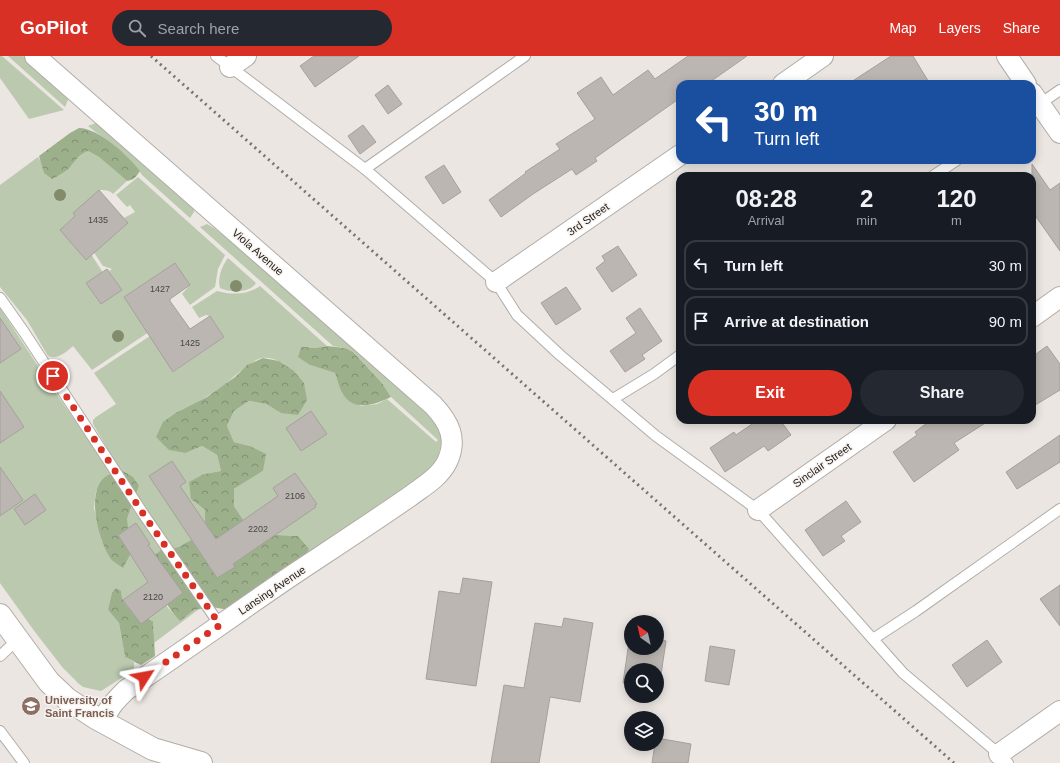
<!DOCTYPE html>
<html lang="en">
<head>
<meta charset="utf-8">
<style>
  :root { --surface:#171b24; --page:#242831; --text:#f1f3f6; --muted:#9ea1a6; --line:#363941; --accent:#d93025 }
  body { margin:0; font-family:Arial,sans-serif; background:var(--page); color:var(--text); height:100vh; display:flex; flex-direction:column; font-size:15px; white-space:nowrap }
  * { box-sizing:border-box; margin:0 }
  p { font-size:13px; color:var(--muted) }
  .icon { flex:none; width:22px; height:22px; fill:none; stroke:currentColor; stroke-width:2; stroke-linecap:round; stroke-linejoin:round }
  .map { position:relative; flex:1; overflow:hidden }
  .details { position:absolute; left:676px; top:116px; width:360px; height:252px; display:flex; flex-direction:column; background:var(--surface); border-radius:12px; box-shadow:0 2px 10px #0003 }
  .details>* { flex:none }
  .guide { position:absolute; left:676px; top:24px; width:360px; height:84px; border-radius:12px; box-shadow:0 2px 10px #0003; background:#1a4fa0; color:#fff; overflow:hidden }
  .needle { width:26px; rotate:326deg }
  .tools { position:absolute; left:624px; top:559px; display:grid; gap:8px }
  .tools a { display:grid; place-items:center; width:40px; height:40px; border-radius:50%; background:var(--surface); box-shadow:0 2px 10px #0003; font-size:20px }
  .pin { position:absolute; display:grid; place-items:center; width:34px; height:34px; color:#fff; margin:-17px; border:2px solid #fff; border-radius:50%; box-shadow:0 1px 4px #0007 }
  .me { position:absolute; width:44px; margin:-22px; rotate:56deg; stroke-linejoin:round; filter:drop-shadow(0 0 3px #0008) }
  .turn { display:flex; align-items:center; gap:14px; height:84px; padding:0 12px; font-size:18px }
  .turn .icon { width:52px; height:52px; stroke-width:2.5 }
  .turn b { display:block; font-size:28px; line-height:34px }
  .eta { display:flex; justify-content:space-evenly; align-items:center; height:68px; text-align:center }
  .eta b { font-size:24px; font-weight:700; line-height:28px }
  .action { display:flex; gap:8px; margin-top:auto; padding:8px 12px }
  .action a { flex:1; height:46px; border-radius:24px; background:var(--accent); color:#fff; font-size:16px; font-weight:700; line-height:46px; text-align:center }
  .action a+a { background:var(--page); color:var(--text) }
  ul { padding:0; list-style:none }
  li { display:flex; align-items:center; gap:12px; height:50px; margin:0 8px 6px; padding:0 4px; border:2px solid var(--line); border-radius:12px }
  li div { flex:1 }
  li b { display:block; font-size:15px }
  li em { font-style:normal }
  header { display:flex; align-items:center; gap:24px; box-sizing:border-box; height:56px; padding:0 20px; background:var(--accent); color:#fff }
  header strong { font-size:19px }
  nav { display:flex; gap:22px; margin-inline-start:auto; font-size:14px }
  .search { width:280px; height:36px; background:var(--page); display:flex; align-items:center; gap:10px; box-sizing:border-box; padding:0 14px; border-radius:22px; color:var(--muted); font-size:15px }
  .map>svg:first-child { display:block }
  .grass { fill:#bbcaae }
  .forest { fill:url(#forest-crowns) }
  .building { fill:#bbb6b1; stroke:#a5a09c }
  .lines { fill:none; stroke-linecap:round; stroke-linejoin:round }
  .lane-casing { stroke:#b1ada8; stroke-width:12 }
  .street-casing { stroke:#b1ada8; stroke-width:22 }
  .secondary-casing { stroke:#b1ada8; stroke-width:24 }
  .lane { stroke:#fff; stroke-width:10 }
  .street { stroke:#fff; stroke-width:20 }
  .secondary { stroke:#fff; stroke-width:22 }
  .rail { stroke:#767370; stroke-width:3; stroke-dasharray:2 4; stroke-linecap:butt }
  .tree { fill:#828c6b }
  .route { stroke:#d93025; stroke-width:7; stroke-dasharray:0 12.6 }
  .labels { text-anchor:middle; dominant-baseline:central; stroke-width:3; stroke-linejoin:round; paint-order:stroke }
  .number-label { font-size:9px; fill:#494644 }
  .street-label { font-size:11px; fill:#232120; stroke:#f8f3ee }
  .education-label { font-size:11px; font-weight:bold; fill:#785e54; stroke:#f8f3ee; text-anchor:start }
</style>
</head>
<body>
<header>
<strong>GoPilot</strong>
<div class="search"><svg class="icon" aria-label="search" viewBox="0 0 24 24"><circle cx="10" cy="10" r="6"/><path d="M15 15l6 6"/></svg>Search here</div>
<nav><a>Map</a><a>Layers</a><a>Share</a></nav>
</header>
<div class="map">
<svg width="1060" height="707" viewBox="0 0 1060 707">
  <defs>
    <pattern id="forest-crowns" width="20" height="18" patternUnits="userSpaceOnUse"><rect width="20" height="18" fill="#9db08c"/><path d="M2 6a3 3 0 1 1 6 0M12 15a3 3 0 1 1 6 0" fill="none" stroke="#808f72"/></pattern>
  </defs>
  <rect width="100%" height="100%" fill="#ebe6e1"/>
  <g class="grass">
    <polygon points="0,0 2,0 64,54 29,63 0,22"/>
    <polygon points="8,0 23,0 65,38 68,44 65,51"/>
    <polygon points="96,67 189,147 194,153 194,156 190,162 142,119 135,109 127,101 88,70"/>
    <path d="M88,95L99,101L127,125L113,138C110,134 104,134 99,134L73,157L75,160L60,174L78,194L85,189L102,215V216L86,227L101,248L122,234L109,215L112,213L103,210L93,195L112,181L128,167L124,162L135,156L130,149L127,151L116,139L138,121L225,199L218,213L215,231L190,249L182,238L190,229L175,207L124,241L140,265L161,268L92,314L73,290C66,296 58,304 48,300L27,264L0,231V129L38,101L43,109L44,117L71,110L79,99Z"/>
    <path d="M207,168L214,172L243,195L411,340L437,367L442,381L441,390L437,403L426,417L305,501L298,480L257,478L248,471L234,450V433L263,415L250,390L234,386L227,370L234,355L249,345L266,348L281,357L293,314C284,308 274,300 262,302C248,305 232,324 220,332C206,342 191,349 177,356L186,397L202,390L217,399L221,415L204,418L191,443L205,454V471C195,481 187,489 173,492L136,438L139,430L121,416L93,368V364L96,361L116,348L94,317L162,272L174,316L224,281L210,260L206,259L199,262L192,251L217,235C232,239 247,239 260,230L327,290L320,292L309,291L310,309L335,317L339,326L360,350L377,348L387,343L436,386L438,384L391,341L382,327L353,296L345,292L333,290L200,171Z"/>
    <path d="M228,202L256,227C250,237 231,237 220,232C217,223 222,209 228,202Z"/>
    <polygon points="0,252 51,330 113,419 96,435 94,452 102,486 127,463 132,450 163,493 160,537 168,552 180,564 194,554 199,553 154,587 153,565 125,550 121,541 108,554 119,567 125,601 134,606 134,612 131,616 101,635 83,631 79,628 63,612 35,576 0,527"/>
  </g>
  <g class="forest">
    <path d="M79,72C98,72 129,100 140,115C136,121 134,124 127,125L99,101L88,95C77,100 78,102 71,110C66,116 59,119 52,123L44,117L39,100L70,77Z"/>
    <path d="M327,290L345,292L353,296L382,327L391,341C376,348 354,357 343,338C339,332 338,324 335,317L310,309L298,301L301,291C310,291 318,293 327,290Z"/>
    <path d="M263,302L279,305L293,314L304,327L307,344L298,359L281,357L266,348L249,345L234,355L227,370L234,386L250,390L266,398L263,415L234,433V450L248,471L257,478L298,480L309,493L301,508L286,516L269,522L256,532L244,545L229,554L212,551L194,554L180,565C162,545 157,530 148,505L161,494L178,491L193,483L205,471V454L191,443L189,426L204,418L221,415L217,399L202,390L186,397L169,394L156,381L163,366L177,356L207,341L235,321L247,309Z"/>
    <path d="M123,415L133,421L139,430L127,463L131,497L123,512C118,508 111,505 109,500C98,482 86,436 105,421C109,418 118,417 123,415Z"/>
    <path d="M116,532L121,535C121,553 139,558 153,565L155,600L141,609L125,601L119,567L108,554L112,537Z"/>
  </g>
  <g class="building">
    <polygon points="314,0 359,0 315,31 300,10"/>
    <polygon points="688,0 747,0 707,28 680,28 680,42 595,102 597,105 576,119 572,113 533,138 501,161 489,144 526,117 525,116 560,93 556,88 595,63 577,37 601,21 613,39 648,14 655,23"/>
    <polygon points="891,0 913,0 930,28 848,28"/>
    <polygon points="388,29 402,48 388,58 375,39"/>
    <polygon points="363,69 376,86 360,98 348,80"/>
    <polygon points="1032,108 1050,134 1060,127 1060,195 1032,155"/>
    <polygon points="444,109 461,136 443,148 425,121"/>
    <polygon points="99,134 128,167 86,204 60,174 75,160 73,157"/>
    <polygon points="618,190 637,219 612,236 596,212 605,205 602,200"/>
    <polygon points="175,207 190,229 170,243 170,245 190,273 210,260 224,281 173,316 124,241"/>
    <polygon points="107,213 122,234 101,248 86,227"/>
    <polygon points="566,231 581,253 556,269 541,247"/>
    <polygon points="640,252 662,285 642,299 645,303 625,316 610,295 636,277 626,262"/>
    <polygon points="0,262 21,293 0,307"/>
    <polygon points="1047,290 1060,308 1060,334 1032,351 1032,301"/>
    <polygon points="0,335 24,371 0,387"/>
    <polygon points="311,355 327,378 301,395 286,372"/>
    <polygon points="758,364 780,364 791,379 768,395 764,390 725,416 710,392 734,376 736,379"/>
    <polygon points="931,364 990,364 954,387 959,394 914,426 893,396 917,379 915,376"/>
    <polygon points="1060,379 1060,406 1017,433 1006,416"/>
    <polygon points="172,405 186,426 180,430 216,483 278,440 273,432 295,417 317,448 315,449 316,451 233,508 235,511 217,522 149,420"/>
    <polygon points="0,411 23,444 0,460"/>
    <polygon points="35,438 46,454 25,469 14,453"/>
    <polygon points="846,445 861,466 841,480 845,485 823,500 805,474"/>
    <polygon points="136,467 150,488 148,489 183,537 141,568 123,544 148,526 118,479"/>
    <polygon points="463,522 492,526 476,630 426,623 439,535 460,538"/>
    <polygon points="1060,529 1060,570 1040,543"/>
    <polygon points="564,562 593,567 580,646 550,641 539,707 491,707 504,629 524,632 535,567 562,571"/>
    <polygon points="630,579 631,592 657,592 657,583 666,585 659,632 657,632 657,614 631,614 631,628 623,627"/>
    <polygon points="987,584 1002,606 967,631 952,609"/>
    <polygon points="710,590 735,594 729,629 705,625"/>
    <polygon points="657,682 691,688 688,707 652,707 655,688 657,688"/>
  </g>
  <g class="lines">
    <g class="lane-casing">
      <g id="lane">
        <polyline points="216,0 365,113 496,226 517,259 560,299 656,380 758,454 903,617 999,698 1008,707"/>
        <polyline points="1037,50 1060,34"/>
        <polyline points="365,113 525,0"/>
        <polyline points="933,120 957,104"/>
        <polyline points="0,242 24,276 144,459 220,569"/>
        <polyline points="613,343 654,318 680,299"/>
        <polyline points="873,583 916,555 1060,453"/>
        <polyline points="0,600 17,584"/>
        <polyline points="0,675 24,707"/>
      </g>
    </g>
    <g class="street-casing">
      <g id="street">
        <path d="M35,0L433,349C449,366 458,383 447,406C439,422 422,431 409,441C370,468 330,494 291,520C235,558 181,597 126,634C116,644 107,653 103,666"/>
        <polyline points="1007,0 1026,28"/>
        <polyline points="230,11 246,0"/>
        <polyline points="783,28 823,0"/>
        <polyline points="1032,37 1060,77"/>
        <polyline points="496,226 680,99"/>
        <polyline points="1032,261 1060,241"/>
        <polyline points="758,454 886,364"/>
        <polyline points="999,698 1060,655"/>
      </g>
    </g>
    <g class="secondary-casing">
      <polyline id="secondary" points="0,559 49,626 67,643 96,662 153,693 201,707"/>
    </g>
    <use href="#lane" class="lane"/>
    <use href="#street" class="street"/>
    <use href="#secondary" class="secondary"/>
    <polyline class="rail" points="151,0 954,707"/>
  </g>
  <g class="tree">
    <circle cx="60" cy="139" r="6"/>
    <circle cx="236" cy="230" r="6"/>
    <circle cx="118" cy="280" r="6"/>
  </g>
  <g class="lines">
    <polyline class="route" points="53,320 144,459 220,569 144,621"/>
  </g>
  <defs>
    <g id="university-disc" transform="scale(1)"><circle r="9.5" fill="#8d6e63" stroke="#f8f3ee"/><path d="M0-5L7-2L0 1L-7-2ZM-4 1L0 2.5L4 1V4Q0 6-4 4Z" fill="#fff"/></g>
  </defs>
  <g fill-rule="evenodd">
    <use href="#university-disc" x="31" y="650"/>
  </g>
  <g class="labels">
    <g class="number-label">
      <text x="98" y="164">1435</text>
      <text x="160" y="233">1427</text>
      <text x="190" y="287">1425</text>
      <text x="295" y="440">2106</text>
      <text x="258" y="473">2202</text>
      <text x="153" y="541">2120</text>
    </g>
    <g class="street-label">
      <text transform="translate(588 163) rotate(-35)">3rd Street</text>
      <text transform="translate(258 196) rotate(41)">Viola Avenue</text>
      <text transform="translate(822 409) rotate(-35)">Sinclair Street</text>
      <text transform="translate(272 534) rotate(-34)">Lansing Avenue</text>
    </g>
    <g class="education-label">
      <text x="45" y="644">University of<tspan x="45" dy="13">Saint Francis</tspan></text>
    </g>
  </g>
</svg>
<div class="tools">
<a><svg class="needle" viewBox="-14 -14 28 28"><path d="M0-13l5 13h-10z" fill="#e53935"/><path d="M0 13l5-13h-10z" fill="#9ea1a6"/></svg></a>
<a><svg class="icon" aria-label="search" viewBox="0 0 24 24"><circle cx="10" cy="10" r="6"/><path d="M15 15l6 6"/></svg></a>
<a><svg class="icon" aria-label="layers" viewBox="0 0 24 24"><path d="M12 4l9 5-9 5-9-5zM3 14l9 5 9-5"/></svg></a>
</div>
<div class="pin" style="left:53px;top:320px;background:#d93025"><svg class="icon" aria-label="arrive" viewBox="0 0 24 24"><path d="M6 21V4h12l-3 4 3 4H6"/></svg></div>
<svg class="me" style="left:144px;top:621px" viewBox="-20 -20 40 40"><path d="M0-17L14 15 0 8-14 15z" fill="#d93025" stroke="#fff" stroke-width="4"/></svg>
<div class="guide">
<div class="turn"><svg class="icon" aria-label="left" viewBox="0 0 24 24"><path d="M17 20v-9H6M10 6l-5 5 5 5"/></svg><div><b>30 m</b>Turn left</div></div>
</div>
<section class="details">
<div class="eta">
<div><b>08:28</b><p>Arrival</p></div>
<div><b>2</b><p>min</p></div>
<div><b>120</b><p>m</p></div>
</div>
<ul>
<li><svg class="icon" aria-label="left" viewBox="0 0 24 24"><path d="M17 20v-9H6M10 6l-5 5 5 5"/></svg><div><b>Turn left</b></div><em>30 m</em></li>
<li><svg class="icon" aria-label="arrive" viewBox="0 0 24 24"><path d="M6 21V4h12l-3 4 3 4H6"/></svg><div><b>Arrive at destination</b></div><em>90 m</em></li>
</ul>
<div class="action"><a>Exit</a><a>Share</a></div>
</section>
</div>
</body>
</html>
